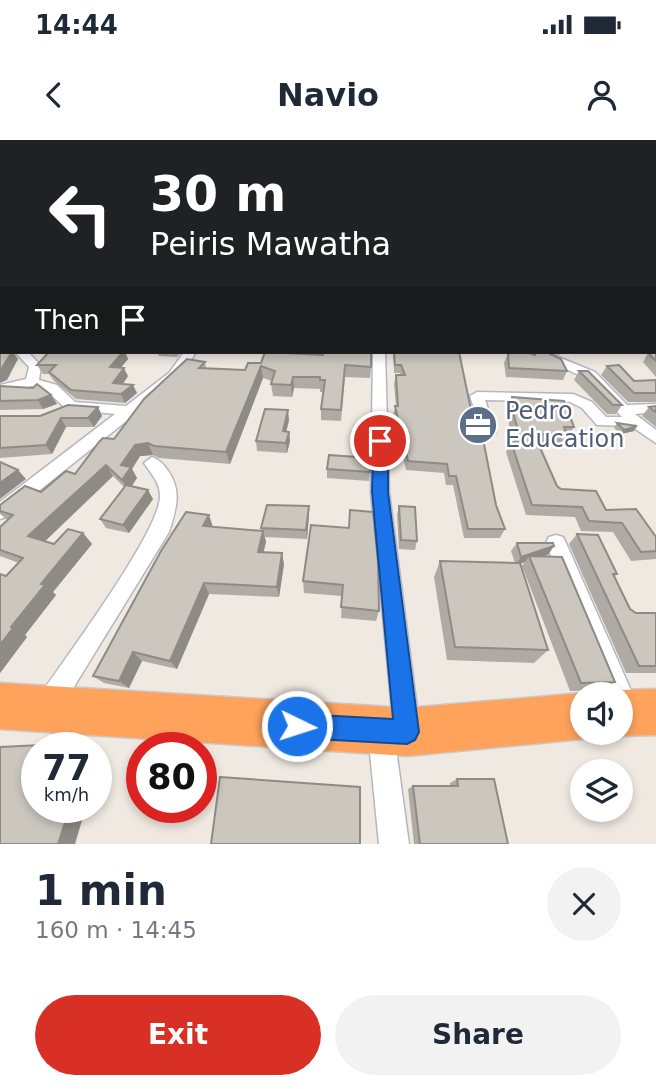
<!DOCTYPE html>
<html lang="en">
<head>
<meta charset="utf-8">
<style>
  :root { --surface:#fff; --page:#f2f2f3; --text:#1f2937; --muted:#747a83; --accent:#d93025 }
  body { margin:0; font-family:"DejaVu Sans",sans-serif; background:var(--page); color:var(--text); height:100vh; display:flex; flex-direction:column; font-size:26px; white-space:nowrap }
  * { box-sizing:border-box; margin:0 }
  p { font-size:23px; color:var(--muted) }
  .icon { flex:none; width:38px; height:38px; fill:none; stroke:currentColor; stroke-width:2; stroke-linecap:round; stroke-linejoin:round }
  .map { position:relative; height:704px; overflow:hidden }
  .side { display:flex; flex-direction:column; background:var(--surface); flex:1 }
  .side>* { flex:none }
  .banner { position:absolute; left:0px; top:0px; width:656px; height:214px; box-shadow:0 4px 10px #0003; background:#202124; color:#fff; overflow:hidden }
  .fabs { position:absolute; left:570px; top:542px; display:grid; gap:14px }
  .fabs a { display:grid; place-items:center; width:63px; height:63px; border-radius:50%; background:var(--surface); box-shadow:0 4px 10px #0003; font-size:35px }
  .speed { position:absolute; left:21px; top:592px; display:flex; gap:14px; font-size:35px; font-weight:700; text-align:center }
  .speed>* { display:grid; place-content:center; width:91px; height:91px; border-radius:50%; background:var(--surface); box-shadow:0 4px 10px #0003; line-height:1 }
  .speed small { font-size:18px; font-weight:400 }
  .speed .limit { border:10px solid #d22; background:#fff; color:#111 }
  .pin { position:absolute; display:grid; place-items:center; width:60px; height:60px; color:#fff; margin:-30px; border:4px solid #fff; border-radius:50%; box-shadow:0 2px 7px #0007 }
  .me { position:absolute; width:77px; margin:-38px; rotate:94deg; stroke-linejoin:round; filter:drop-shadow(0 0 5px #0008) }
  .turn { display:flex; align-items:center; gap:24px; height:147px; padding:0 35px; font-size:32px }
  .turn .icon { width:91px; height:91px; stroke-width:2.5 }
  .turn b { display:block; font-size:49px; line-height:60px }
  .then { display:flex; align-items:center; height:66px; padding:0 35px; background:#0003; gap:14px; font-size:26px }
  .round { display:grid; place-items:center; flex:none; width:74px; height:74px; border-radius:37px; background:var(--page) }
  .head { display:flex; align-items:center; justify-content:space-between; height:119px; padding:0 35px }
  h1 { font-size:42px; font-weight:700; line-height:52px }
  .cta { display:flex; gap:14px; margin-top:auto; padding:14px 35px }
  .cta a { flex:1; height:80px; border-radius:42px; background:var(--accent); color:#fff; font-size:28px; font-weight:700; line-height:80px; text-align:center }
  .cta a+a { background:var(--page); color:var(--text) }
  .status { display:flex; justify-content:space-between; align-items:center; height:49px; padding:0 35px; background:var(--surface); direction:ltr }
  .status svg { height:19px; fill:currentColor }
  header { display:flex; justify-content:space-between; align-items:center; height:91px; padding:0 35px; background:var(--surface); font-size:32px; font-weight:700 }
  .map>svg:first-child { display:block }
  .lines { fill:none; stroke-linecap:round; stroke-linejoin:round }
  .street-casing { stroke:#b4b7c1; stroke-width:3 }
  .highway-casing { stroke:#c9c9c9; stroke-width:3 }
  .street { fill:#fff; fill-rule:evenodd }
  .highway { fill:#ffa35c; fill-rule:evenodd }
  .wall { fill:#afaba4 }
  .shaded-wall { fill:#8e8b86 }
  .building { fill:#cbc7bf; stroke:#8e8b86; stroke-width:2 }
  .route { fill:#1a73e8; stroke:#114b97; stroke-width:2 }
  .labels { text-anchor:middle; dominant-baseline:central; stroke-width:5; stroke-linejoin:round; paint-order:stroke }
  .service-label { font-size:24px; fill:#4e5e75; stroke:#fff; text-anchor:start }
</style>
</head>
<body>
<div class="status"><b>14:44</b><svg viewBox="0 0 49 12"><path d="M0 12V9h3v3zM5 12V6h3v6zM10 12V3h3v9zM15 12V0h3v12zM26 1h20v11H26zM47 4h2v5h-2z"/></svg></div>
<header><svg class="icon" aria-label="back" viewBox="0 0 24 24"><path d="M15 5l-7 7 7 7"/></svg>Navio<svg class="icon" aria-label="person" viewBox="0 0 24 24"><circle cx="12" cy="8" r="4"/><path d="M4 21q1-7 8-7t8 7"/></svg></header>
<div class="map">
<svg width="656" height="704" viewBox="0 0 656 704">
  <rect width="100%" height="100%" fill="#efe9e1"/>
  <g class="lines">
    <g class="street-casing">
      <g id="street">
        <polygon points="15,212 28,212 41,226 39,240 57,245 75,262 126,266 169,233 184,212 196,212 179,239 6,377 0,379 0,362 115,274 66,269 47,251 32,246 0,253 0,245 26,239 29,227"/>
        <polygon points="373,212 385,212 389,352 420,592 416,601 407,605 398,601 394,594 409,704 379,704 368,593 372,584 381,580 390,584 394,591 371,352"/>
        <polygon points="530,212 546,212 595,232 627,265 656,264 656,272 635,274 656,290 656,303 631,286 597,285 582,268 570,262 485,260 496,292 493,296 483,296 470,256 477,252 573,254 592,262 606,277 622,277 585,238"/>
        <path d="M152,317C160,320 164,325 169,332C182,352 176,370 169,392L56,576L47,580L38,576L34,567L38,558C63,521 160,392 160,356C160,342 151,334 144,323Z"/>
        <polygon points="556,395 563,397 566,403 633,555 629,564 621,567 621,555 607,555 546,403 549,397"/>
      </g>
    </g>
    <g class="highway-casing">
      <g id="highway">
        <polygon points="0,543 407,568 583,553 588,555 583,555 583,593 598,593 583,599 407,616 0,589"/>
        <polygon points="656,549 656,595 621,596 614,593 621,593 621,555 609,555 621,550"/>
      </g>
    </g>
    <use href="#street" class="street"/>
    <use href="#highway" class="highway"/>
  </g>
  <g class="wall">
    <polygon points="46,212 125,212 128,219 121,227 128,236 123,244 137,253 125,263 76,259 54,241 49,234 43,234 37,225 47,213"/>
    <polygon points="157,212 181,212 177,217 159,216"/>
    <polygon points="265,212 371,227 370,238 345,237 341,281 321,280 321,269 324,252 320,252 320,249 294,248 292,257 273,256 271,244 272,241 263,238 230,324 159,318 153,315 140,316 132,329 137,338 132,346 153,359 129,393 106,388 100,379 124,347 113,336 45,401 54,404 83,393 92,404 53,452 56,455 25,495 27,497 0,533 6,436 19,423 0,416 0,387 7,380 0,374 0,365 41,352 75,334 114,299 205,222 206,228 245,230 261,223"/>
    <polygon points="393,212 459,212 476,294 496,365 505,389 500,398 464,398 453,345 446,345 444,333 406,330 393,274 396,266 394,244 396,235 401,235 400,233 394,233"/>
    <polygon points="548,212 561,212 559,215"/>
    <polygon points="648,213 656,213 656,237 643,222"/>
    <polygon points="508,214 535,215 567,231 563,240 506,237 504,223"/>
    <polygon points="607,226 634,241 656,240 656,262 628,262 601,235"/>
    <polygon points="579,231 622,265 616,274 607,274 574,240"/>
    <polygon points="0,246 51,255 57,264 43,269 0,270"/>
    <polygon points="512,257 574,287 568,297 566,297 561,305 539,304 557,346 561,349 606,370 656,397 656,419 631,421 613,392 581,391 575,377 526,375 506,312 511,302 514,302 509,286 508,267"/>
    <polygon points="656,266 656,287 642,276 649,267"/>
    <polygon points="98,267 102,276 94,287 66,287 52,314 0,318 0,276 40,276"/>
    <polygon points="289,280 286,292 289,292 290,301 287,313 257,311 256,301"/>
    <polygon points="617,283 634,291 621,294 614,288"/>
    <polygon points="327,329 370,332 369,341 327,338"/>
    <polygon points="309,366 309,375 307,399 265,397 266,402 263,412 284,424 279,457 209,454 177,529 142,521 129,548 104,543 93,536 213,387 262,391 261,388"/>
    <polygon points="399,366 417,401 415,410 399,409 397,375"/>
    <polygon points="311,385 379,471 376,481 341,478 342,456 304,453 303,441"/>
    <polygon points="577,394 617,434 614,437 630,469 636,473 656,473 656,533 626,533 569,404"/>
    <polygon points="517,403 548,415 542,416 615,542 602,550 570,551 522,426 525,422 521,424 548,510 534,523 447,520 434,437 440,421 515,423 511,411"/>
    <polygon points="457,639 508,704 414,704 408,649 413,646 450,646 450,643"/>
  </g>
  <g class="shaded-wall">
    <polygon points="2,178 2,194 0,197 0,180"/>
    <polygon points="12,212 13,212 18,219 7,240 0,243 0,231"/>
    <polygon points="123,212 125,212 128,219 114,236 110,227"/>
    <polygon points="261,226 263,238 230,324 226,312"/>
    <polygon points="124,228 128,236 117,252 113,243"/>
    <polygon points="293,237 294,248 292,257 291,245"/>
    <polygon points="133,245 137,253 125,263 121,254"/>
    <polygon points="51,255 57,264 43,269 38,260"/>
    <polygon points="98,267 102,276 94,287 88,278"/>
    <polygon points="288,270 289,280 284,301 283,291"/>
    <polygon points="61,278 66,287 52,314 46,305"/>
    <polygon points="637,286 634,291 621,294 624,290"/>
    <polygon points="289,292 290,301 287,313 286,303"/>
    <polygon points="148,303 153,315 140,316 132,329 137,338 128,351 122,340 121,325 135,305"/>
    <polygon points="106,325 113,336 39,407 28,396"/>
    <polygon points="18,330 26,339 0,359 0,343"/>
    <polygon points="148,350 153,359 129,393 123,385"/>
    <polygon points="309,366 309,375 307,399 306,390"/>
    <polygon points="209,375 213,387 203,386"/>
    <polygon points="263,391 266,402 261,423 258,412"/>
    <polygon points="83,393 92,404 53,452 56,455 25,495 27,497 0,533 0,505 11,487 41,444"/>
    <polygon points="554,406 548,415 531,420 529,416 525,422 516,425 521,417"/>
    <polygon points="282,413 284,424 279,457 277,447"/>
    <polygon points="204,443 209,454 177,529 170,521"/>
    <polygon points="133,512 142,521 129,548 119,541"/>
    <polygon points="82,603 92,607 81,607"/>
    <polygon points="70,667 86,667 75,704 58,704"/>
  </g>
  <g class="building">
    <polygon points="0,117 2,117 2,178 0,180"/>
    <polygon points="0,206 2,206 2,212 12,212 0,231"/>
    <polygon points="49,212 123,212 110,227 124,228 113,243 133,245 121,254 71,250 49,232 56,225 37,225"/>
    <polygon points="265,212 323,215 323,212 371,212 371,227 345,225 341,270 321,269 325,240 320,240 320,237 293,237 291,245 271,244 275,231 261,226 226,312 154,306 148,303 135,305 121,325 131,327 122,340 106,325 28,396 54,404 68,389 83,393 41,444 45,445 11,487 13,488 0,505 0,434 6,436 23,418 0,410 0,387 13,375 0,371 0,365 25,346 41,352 66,331 75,334 99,302 103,298 114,299 144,259 187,219 205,222 199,228 245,230 248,223 261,223"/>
    <polygon points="394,212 459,212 476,294 482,294 496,365 505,389 468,389 456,336 449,336 447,324 408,321 395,266 398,266 396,235 405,235 401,225 395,225"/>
    <polygon points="513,212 526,212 535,215 536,212 546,212 561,219 567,231 509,228 508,214"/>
    <polygon points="648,213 656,213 656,221"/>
    <polygon points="619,225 634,241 656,240 656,253 634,253 607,226"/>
    <polygon points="579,231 588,231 622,265 613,265"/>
    <polygon points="37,244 51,255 38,260 0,261 0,246 33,248"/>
    <polygon points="512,257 564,261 574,287 564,287 567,295 534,294 557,346 561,349 596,351 606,370 636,369 656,397 656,411 641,412 622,383 589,381 582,367 532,365 511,302 522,303 514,276"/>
    <polygon points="68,265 98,267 88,278 61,278 46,305 0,308 0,276 40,276"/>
    <polygon points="656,266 656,272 649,267"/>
    <polygon points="265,269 288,270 283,291 289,292 286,303 256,301"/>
    <polygon points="617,283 637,286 624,290"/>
    <polygon points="329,315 370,318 370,332 327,329"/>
    <polygon points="0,322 18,330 0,343"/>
    <polygon points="126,345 148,350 123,385 100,379"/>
    <polygon points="267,365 309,366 306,390 261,388"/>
    <polygon points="399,366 415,367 417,401 401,400"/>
    <polygon points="350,370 373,372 378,422 379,471 341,467 343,445 303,441 311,385 349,388"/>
    <polygon points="186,372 209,375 203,386 263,391 258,412 282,413 277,447 204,443 170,521 133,512 119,541 93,536 161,411"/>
    <polygon points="577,394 598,395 617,434 613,434 630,469 636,473 656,473 656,526 639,526"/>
    <polygon points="517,403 553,403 554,406 521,417"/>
    <polygon points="529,416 562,417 615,542 581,543"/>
    <polygon points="440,421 520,423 548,510 455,507"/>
    <polygon points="82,603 81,607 37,607 37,667 70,667 58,704 0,704 0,607"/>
    <polygon points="220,637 360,647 360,704 211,704"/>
    <polygon points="457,639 494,639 508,704 420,704 413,646 458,646"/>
  </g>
  <linearGradient id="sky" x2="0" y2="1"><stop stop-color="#7abfeb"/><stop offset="0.54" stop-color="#f8f5f2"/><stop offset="1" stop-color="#f8f5f2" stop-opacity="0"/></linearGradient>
  <rect width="656" height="215" fill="url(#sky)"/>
  <polygon class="route" points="380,296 388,301 388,352 419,592 415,600 407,604 297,598 288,594 285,586 288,577 297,574 393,579 372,352 373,301"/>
  <defs>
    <g id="office-disc" transform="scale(2.0125)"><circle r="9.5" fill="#5c6f8a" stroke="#fff"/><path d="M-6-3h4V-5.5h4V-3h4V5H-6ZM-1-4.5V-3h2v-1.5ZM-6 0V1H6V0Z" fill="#fff"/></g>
  </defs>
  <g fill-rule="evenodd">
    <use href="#office-disc" x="478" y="285"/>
  </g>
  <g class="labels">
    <g class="service-label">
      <text x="505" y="271">Pedro<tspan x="505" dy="28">Education</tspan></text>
    </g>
  </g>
</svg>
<div class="fabs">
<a><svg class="icon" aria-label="sound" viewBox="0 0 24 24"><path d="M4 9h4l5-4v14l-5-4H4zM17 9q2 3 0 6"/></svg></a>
<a><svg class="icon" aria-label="layers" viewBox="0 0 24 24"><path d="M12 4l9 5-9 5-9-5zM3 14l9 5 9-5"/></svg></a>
</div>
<div class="speed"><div>77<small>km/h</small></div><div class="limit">80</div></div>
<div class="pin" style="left:380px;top:301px;background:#d93025"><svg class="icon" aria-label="arrive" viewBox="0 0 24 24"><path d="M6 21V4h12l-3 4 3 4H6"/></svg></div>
<svg class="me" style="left:297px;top:586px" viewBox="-20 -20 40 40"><circle r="17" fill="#1a73e8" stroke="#fff" stroke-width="3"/><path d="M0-11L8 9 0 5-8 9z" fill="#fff"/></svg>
<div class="banner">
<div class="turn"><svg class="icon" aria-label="left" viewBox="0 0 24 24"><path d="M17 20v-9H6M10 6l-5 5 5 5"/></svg><div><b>30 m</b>Peiris Mawatha</div></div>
<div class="then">Then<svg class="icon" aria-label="arrive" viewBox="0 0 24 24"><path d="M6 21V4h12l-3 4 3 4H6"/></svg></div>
</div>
</div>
<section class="side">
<div class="head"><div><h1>1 min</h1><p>160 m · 14:45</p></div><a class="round"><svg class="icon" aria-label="close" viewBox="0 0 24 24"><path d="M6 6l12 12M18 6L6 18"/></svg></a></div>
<div class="cta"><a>Exit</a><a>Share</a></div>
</section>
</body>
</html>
